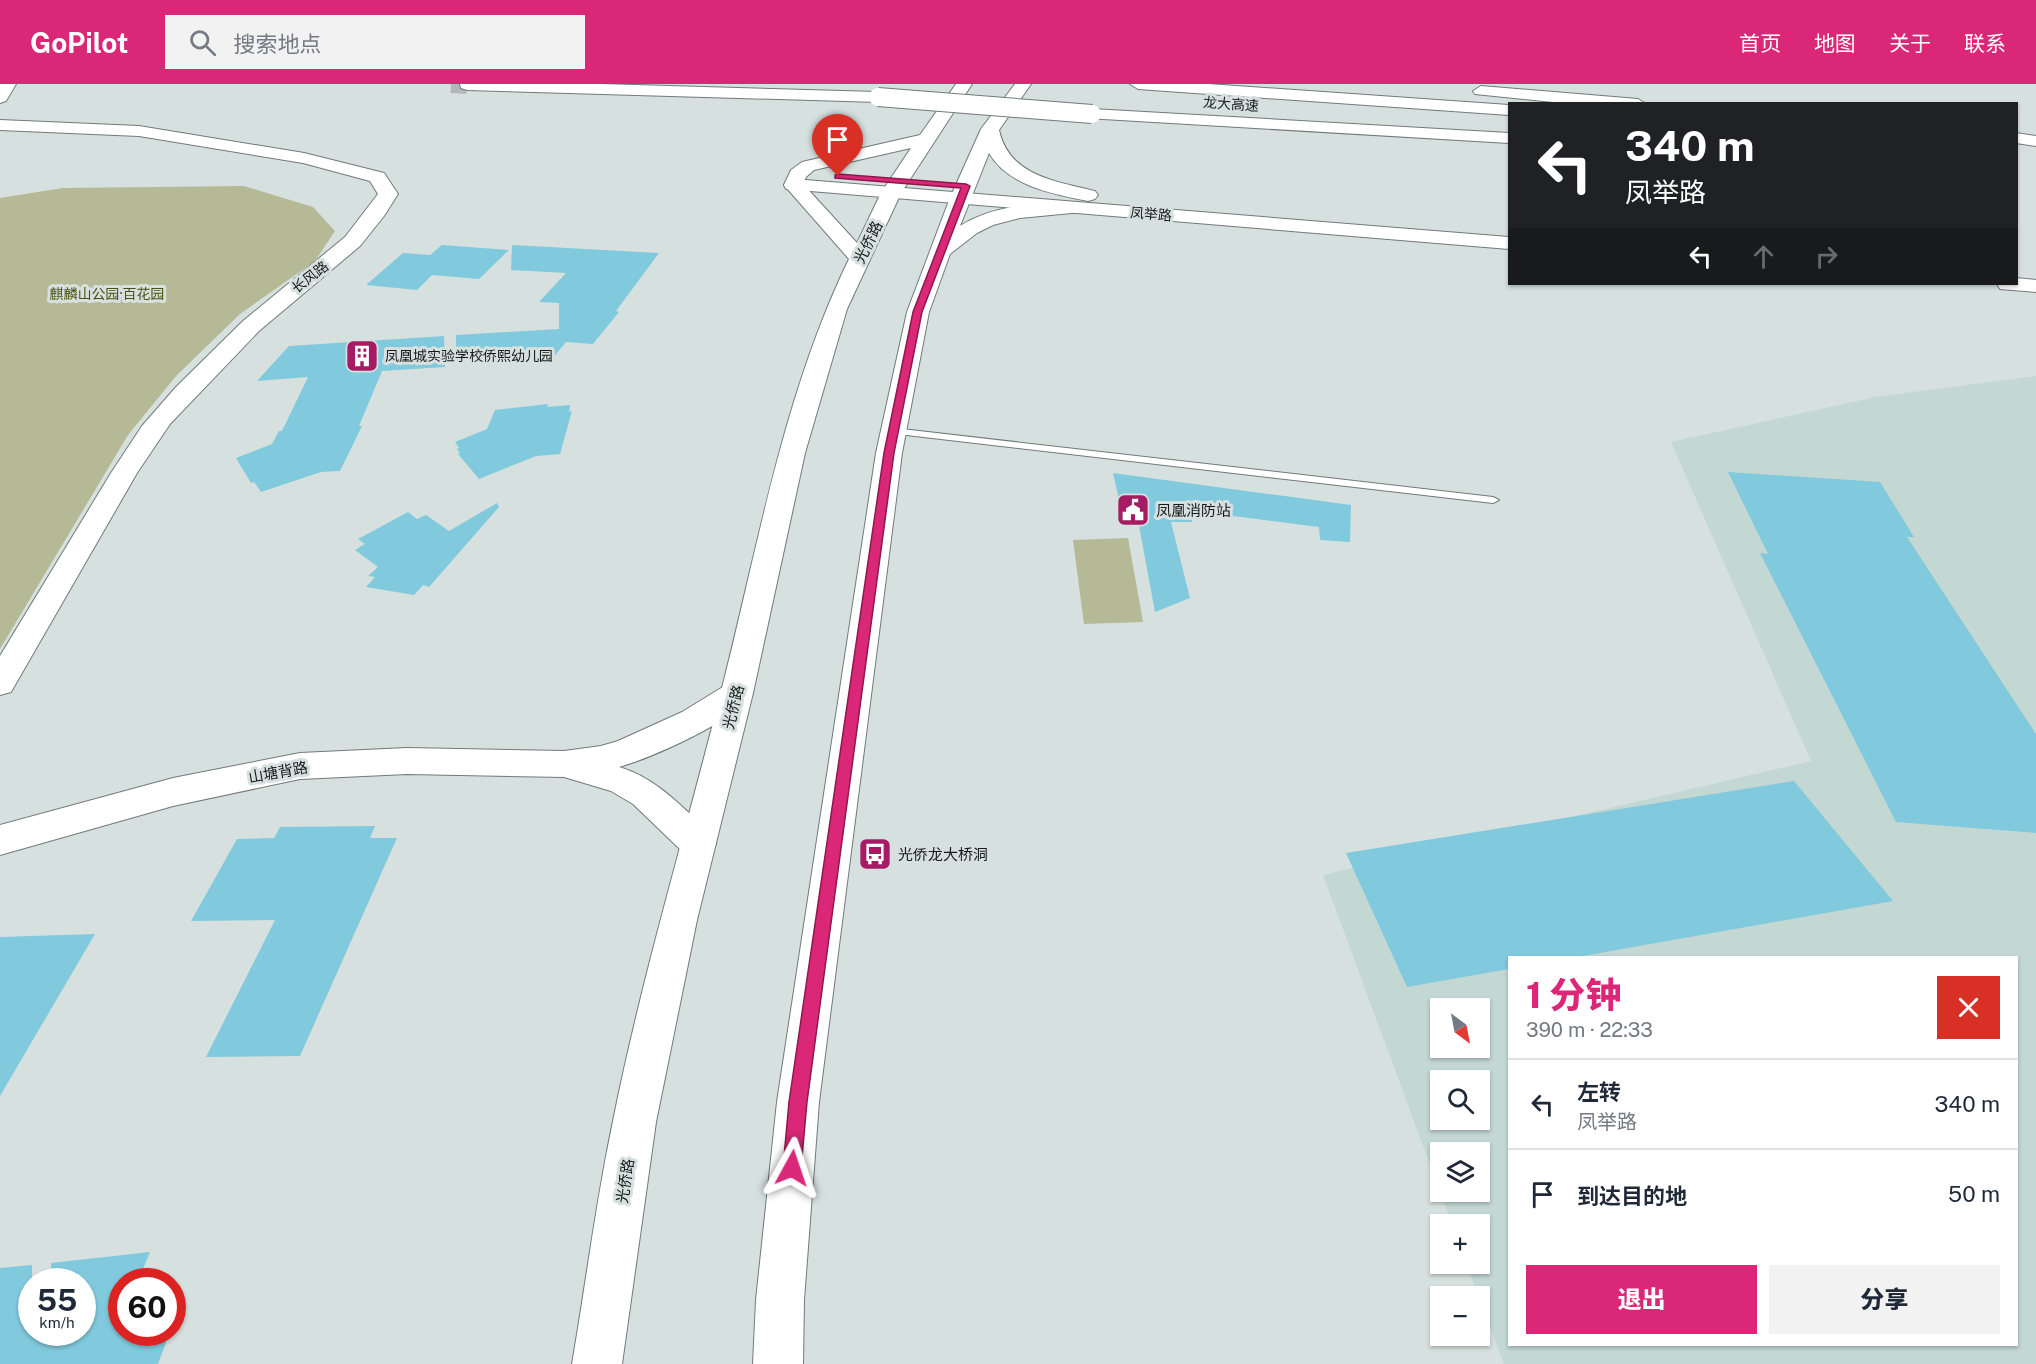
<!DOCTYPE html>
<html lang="zh">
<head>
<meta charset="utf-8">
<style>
  :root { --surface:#fff; --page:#f2f2f3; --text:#1f2937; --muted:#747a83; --line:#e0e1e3; --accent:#db2777 }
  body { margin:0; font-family:"Public Sans","Noto Sans SC",sans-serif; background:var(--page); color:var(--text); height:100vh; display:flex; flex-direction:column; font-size:22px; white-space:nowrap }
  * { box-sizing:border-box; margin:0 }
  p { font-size:20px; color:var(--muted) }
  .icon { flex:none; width:33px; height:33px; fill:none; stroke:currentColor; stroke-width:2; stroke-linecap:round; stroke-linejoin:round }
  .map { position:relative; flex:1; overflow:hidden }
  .details { position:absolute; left:1508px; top:872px; width:510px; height:390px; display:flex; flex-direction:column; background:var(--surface); border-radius:0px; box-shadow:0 2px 4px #0004 }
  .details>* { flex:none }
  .top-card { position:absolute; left:1508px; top:18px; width:510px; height:183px; border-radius:0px; box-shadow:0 2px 4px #0004; background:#202124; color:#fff; overflow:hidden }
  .needle { width:39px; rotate:148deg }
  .controls { position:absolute; left:1430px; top:914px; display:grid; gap:12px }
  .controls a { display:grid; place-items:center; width:60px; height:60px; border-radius:0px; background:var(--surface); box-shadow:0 2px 4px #0004; font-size:30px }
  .speed { position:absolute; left:18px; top:1184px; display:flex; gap:12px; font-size:30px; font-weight:700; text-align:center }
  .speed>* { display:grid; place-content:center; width:78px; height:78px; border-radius:50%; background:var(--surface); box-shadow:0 2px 4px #0004; line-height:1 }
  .speed small { font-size:15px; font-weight:400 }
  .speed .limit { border:9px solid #d22; background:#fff; color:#111 }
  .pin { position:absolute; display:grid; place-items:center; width:51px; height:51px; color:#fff; margin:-62px -26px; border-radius:50% 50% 50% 0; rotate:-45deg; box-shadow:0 0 6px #0007 }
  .pin .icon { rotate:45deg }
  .me { position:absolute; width:66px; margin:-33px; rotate:5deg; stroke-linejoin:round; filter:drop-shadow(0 0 4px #0008) }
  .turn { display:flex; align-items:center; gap:21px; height:126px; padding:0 18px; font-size:27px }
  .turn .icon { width:78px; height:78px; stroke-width:2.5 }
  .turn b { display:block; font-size:42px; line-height:51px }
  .lanes { display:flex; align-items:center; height:57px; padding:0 18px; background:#0003; justify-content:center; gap:30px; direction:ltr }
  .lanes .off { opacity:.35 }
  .round { display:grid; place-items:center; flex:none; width:63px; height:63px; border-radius:0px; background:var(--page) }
  .headline { display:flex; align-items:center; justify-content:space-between; height:102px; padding:0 18px }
  h1 { font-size:36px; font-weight:800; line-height:45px; color:var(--accent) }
  .cta { display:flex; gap:12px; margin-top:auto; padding:12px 18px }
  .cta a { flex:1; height:69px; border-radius:0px; background:var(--accent); color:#fff; font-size:24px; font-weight:800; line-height:69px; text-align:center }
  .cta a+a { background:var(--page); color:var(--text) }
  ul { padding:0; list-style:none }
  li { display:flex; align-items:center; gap:18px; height:90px; padding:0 18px; border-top:2px solid var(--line) }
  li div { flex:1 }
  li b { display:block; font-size:22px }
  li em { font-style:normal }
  header { display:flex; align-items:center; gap:36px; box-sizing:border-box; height:84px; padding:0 30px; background:var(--accent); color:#fff }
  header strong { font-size:28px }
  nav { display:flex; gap:33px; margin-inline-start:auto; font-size:21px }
  .search { width:420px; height:54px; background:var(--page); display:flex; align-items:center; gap:15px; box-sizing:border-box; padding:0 21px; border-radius:0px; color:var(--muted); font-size:22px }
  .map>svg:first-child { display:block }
  .built { fill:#c3d7d3; fill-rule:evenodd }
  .green { fill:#b5b995 }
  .building { fill:#81cadd }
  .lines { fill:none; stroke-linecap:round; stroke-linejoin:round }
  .highway-tunnel { stroke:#b0b9b7; stroke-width:18; stroke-dasharray:18 9; stroke-linecap:butt }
  .lane-casing { stroke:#707b78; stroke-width:2 }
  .secondary-casing { stroke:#707b78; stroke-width:2 }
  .primary-casing { stroke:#707b78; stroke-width:2 }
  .highway-casing { stroke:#707b78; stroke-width:2 }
  .lane { fill:#fff; fill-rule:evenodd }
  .secondary { fill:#fff; fill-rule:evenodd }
  .primary { fill:#fff; fill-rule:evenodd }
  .highway { fill:#fff; fill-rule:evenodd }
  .highway-bridge-casing { stroke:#707b78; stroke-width:20; stroke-linecap:butt }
  .highway-bridge { stroke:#fff; stroke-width:18 }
  .route { fill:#db2777; stroke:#8e194d; stroke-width:1.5 }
  .labels { text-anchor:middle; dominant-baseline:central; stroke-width:6; stroke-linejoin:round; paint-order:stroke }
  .far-street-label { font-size:14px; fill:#161a19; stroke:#d6e1df }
  .far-park-label { font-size:14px; fill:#4e510e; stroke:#d6e1df }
  .far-poi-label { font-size:14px; fill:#161a19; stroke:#d6e1df; text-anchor:start }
  .street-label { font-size:15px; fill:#161a19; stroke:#d6e1df }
  .poi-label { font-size:15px; fill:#161a19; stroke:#d6e1df; text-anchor:start }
</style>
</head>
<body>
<header>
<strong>GoPilot</strong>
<div class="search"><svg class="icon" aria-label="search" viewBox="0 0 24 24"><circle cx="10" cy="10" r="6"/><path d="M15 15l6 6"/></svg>搜索地点</div>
<nav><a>首页</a><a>地图</a><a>关于</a><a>联系</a></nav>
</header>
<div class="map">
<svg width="2036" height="1280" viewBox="0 0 2036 1280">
  <rect width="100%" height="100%" fill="#d6e1df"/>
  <path class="built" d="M2036,292V1280H1504L1466,1179H1479V1140H1452L1323,791L1811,677L1671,358L1875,313ZM1509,873H2016V1260H1509ZM1440,924H1479V963H1440ZM1440,996H1479V1035H1440ZM1440,1068H1479V1107H1440Z"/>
  <g class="green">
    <polygon points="244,102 313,123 335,147 315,177 240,230 176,292 128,351 0,565 0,114 63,104"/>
    <polygon points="1128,454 1143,538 1084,540 1073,456"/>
  </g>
  <g class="building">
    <polygon points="442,161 509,166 479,195 432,191 417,206 366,201 403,169 430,171"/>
    <polygon points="512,161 659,169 616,227 619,228 593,260 566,258 552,275 456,267 456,251 559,245 559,219 539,218 566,189 511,186"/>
    <polygon points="444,252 445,283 382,287 359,342 362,342 340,387 321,388 261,408 254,398 251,399 236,374 272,360 279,347 282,347 308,293 257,297 289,262"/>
    <polygon points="548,320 547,323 570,321 569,328 572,327 560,370 536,372 479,395 458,370 460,369 457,365 459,364 455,358 487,345 495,326"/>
    <polygon points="1728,388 1880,398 1914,453 1907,453 2036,650 2036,749 1896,738 1760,469 1768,470"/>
    <polygon points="1113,389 1351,421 1350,458 1320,456 1319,443 1193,427 1192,438 1171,438 1190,514 1155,528 1137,431 1122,429"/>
    <polygon points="497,419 499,423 429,503 423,501 414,511 366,503 375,493 368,492 378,483 355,466 365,460 358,455 408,428 417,435 426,431 449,447"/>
    <polygon points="1794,697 1893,817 1577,873 1509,873 1509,885 1407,903 1346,769"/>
    <polygon points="375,742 370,754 397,754 300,972 206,973 275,836 191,837 237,755 274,754 280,743"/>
    <polygon points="95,850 0,1012 0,853"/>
    <polygon points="150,1168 138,1197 122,1197 121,1242 122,1248 170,1248 158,1280 0,1280 0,1184 32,1181 32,1248 82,1248 82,1197 52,1197 51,1179"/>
  </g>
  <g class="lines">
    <polyline class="highway-tunnel" points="451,0 467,1"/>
    <g class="lane-casing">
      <polygon id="lane" points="893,344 1493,413 1499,416 1493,419 889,349 889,345"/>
    </g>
    <g class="secondary-casing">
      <g id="secondary">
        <polygon points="0,0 16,0 6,17 0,19"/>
        <polygon points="0,36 139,42 304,69 384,89 398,110 384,132 360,162 259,247 170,340 137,389 11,608 0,611 0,572 111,389 142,342 176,303 243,237 345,153 378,110 370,97 303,79 139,52 0,46"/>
        <polygon points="793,95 1509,153 1509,165 786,105 784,101 786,97"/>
        <polygon points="2016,194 2036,196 2036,208 2000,205 1997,200 2016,200"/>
        <path d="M737,597L748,601L753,609C738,636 651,674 619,683C657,694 683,724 711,750L716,760L711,770L698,775L685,770L633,720L611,707L564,693L407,690L300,695L173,722L0,771V741L173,694L300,669L407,664L564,667L601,662L618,657L682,628L726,601Z"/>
      </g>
    </g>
    <g class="primary-casing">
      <g id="primary">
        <path d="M956,0H972L901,109L847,225L805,369L753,609L697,836L656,1038L622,1280H572C586,1199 596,1117 613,1037C642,892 685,751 721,608C758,463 783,311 849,175L784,101L791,86L802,78L920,51ZM911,64L881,109L857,159L803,100L806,93L814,86Z"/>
        <path d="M1015,0H1031L999,46C1009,92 1055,97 1095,107L1098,111L1095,115L1088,117C1053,110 1008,102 989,69L960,142C993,121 1036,119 1075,118L1082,120L1085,124L1082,128L1020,134L993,141L977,149L950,170L929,228L902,369L819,1018L804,1216L803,1280H753L756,1216L777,1018L876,369L907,228L950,114L981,45Z"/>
      </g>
    </g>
    <g class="highway-casing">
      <g id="highway">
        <polygon points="460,0 600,0 878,8 886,13 878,18 467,6 461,4"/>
        <polygon points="1130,0 1208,0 1509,21 1509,31 1138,5"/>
        <polygon points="1481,2 1638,15 1646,20 1572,20 1475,10 1473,7"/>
        <polygon points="1092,25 1509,49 1509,59 1086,34 1084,30 1086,26"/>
        <polygon points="2016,49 2036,52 2036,62 2016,59"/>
      </g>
    </g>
    <use href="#lane" class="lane"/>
    <use href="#secondary" class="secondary"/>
    <use href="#primary" class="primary"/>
    <use href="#highway" class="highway"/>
    <g class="highway-bridge-casing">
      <polyline id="highway-bridge" points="878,13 1092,30"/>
    </g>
    <use href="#highway-bridge" class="highway-bridge"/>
  </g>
  <polygon class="route" points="838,90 966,100 970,102 922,228 894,369 807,1018 801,1084 798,1090 792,1093 785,1090 783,1084 789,1018 884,369 913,228 961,104 835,94 835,91"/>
  <defs>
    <g id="building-square" transform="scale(1.725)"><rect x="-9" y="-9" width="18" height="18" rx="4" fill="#a51c64" stroke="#d6e1df"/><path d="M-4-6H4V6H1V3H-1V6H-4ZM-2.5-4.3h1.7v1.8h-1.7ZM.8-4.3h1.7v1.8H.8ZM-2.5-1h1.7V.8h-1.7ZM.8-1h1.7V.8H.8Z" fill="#fff"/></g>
    <g id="civic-square" transform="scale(1.725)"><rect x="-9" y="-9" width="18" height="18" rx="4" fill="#a51c64" stroke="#d6e1df"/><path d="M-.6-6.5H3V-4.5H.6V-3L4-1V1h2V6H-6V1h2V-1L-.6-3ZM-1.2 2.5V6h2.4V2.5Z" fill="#fff"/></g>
    <g id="bus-square" transform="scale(1.725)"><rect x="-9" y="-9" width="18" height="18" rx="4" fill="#a51c64" stroke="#d6e1df"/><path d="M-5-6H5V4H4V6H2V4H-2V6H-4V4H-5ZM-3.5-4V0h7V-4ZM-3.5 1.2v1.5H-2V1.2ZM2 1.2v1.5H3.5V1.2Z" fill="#fff"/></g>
  </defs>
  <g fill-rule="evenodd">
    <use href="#building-square" x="362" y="272"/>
    <use href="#civic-square" x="1133" y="426"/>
    <use href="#bus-square" x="875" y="770"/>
  </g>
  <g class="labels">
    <g class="far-street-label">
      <text transform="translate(1231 20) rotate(4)">龙大高速</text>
      <text transform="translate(1151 130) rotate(5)">凤举路</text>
      <text transform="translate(310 193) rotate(-38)">长风路</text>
    </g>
    <g class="far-park-label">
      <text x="107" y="210">麒麟山公园·百花园</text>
    </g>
    <g class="far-poi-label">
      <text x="385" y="272">凤凰城实验学校侨熙幼儿园</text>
    </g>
    <g class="street-label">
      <text transform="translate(868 158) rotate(-64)">光侨路</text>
      <text transform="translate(733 623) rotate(-76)">光侨路</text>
      <text transform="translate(278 688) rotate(-10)">山塘背路</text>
      <text transform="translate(625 1097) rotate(-81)">光侨路</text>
    </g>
    <g class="poi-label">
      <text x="1156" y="426">凤凰消防站</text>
      <text x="898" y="770">光侨龙大桥洞</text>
    </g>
  </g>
</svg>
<div class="controls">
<a><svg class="needle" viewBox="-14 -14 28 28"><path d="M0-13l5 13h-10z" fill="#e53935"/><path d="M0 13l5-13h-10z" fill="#747a83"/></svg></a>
<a><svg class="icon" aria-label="search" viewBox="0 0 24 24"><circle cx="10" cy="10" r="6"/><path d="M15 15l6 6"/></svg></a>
<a><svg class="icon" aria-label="layers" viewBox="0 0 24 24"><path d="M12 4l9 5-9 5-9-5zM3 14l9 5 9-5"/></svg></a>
<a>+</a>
<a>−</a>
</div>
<div class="speed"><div>55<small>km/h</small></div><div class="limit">60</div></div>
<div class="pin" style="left:838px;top:92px;background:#d93025"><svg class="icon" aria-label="arrive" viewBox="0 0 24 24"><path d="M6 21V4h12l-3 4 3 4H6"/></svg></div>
<svg class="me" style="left:792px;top:1084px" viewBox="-20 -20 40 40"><path d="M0-17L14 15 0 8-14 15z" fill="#db2777" stroke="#fff" stroke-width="4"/></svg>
<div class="top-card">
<div class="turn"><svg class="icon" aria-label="left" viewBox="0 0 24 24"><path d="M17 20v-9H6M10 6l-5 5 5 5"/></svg><div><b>340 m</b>凤举路</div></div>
<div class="lanes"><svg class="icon" aria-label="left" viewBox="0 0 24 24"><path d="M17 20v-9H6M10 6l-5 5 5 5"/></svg><svg class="icon off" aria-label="ahead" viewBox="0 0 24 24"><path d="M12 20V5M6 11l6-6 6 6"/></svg><svg class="icon off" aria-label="right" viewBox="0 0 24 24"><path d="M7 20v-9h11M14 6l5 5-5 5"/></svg></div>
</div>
<section class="details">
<div class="headline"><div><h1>1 分钟</h1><p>390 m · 22:33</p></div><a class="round" style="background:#d93025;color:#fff"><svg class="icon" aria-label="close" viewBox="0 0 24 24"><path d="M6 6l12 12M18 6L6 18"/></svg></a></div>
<ul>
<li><svg class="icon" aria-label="left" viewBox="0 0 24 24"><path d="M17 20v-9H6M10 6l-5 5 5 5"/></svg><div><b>左转</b><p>凤举路</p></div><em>340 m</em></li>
<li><svg class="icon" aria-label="arrive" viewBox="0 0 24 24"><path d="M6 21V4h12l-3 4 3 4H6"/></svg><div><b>到达目的地</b></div><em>50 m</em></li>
</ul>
<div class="cta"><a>退出</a><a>分享</a></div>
</section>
</div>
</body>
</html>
